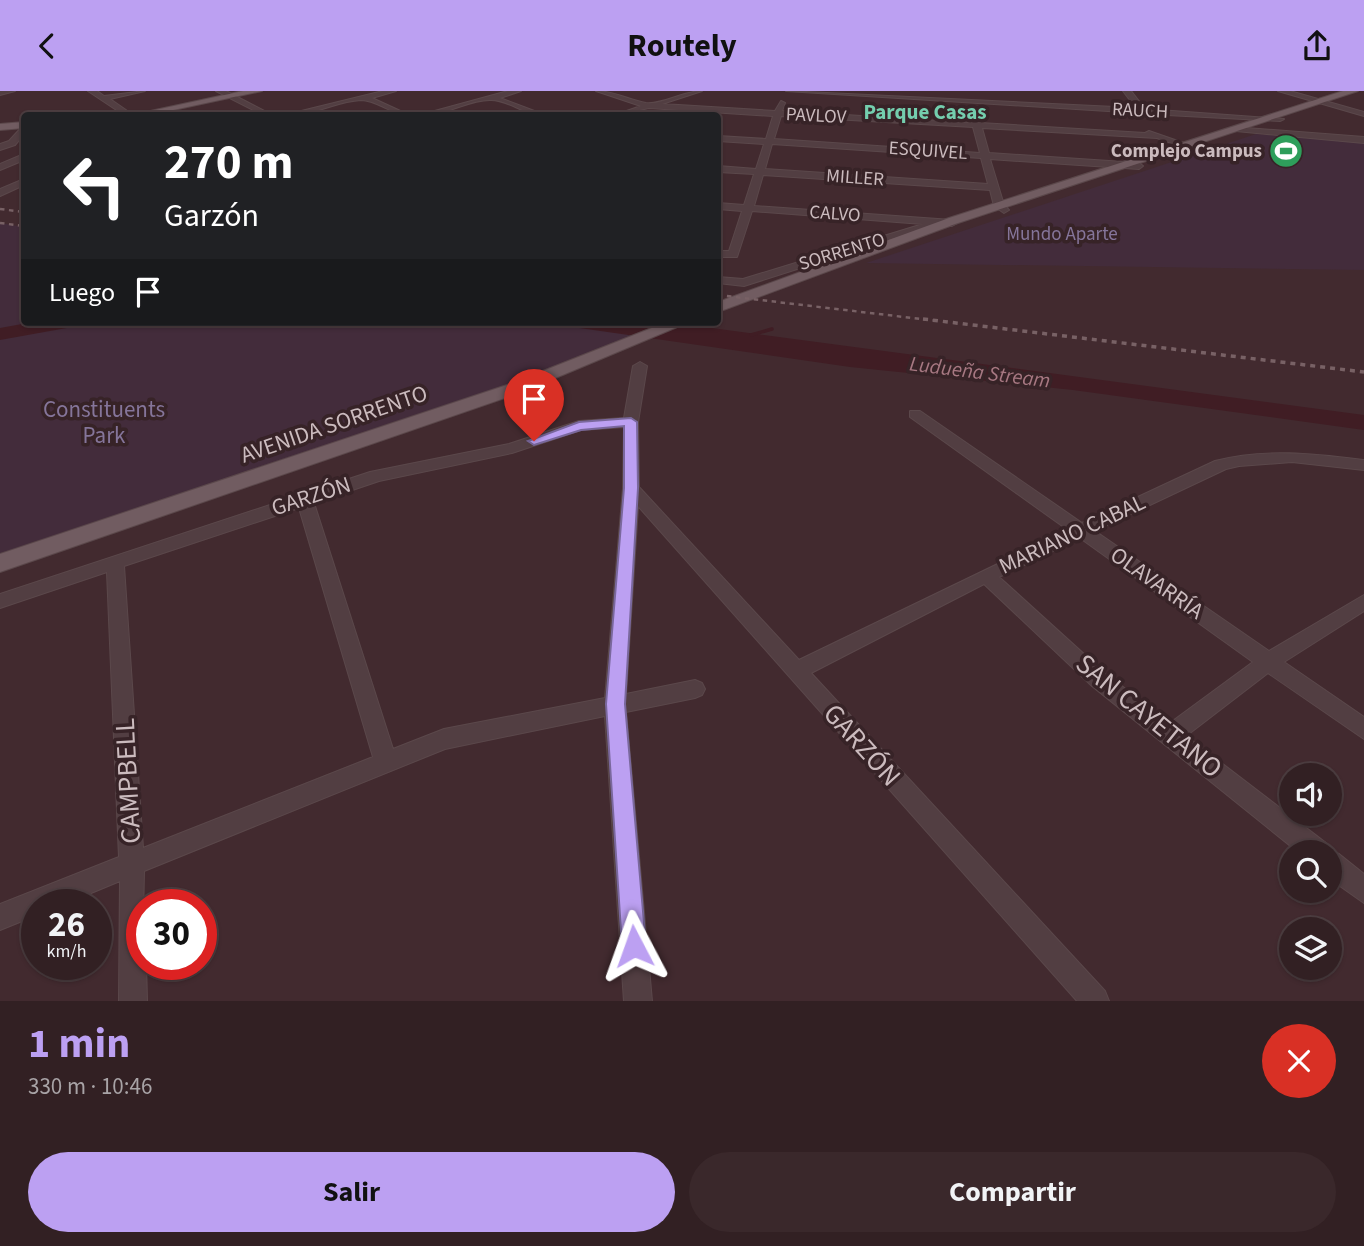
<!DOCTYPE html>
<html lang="es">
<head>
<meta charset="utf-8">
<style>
  :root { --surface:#322023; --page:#3a282b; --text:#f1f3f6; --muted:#a8a3a6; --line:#4d3e41; --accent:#bca0f2 }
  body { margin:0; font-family:"Source Sans 3",sans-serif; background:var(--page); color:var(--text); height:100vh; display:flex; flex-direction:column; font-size:26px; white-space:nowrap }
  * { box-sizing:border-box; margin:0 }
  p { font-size:23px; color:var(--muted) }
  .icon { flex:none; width:38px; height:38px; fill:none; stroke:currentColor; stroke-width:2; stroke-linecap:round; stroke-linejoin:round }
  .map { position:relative; height:910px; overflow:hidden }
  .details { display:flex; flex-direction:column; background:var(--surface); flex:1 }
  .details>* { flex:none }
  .banner { position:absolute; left:21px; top:21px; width:700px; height:214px; border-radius:7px; box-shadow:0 2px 5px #0004,0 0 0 2px var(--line); background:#202124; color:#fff; overflow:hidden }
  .fabs { position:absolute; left:1279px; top:672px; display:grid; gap:14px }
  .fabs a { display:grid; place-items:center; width:63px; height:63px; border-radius:50%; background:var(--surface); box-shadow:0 2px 5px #0004,0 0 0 2px var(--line); font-size:35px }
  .speed { position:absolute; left:21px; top:798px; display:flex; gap:14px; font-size:35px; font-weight:700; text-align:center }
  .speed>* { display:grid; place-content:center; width:91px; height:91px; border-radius:50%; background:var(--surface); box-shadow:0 2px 5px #0004,0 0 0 2px var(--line); line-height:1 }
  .speed small { font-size:18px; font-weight:400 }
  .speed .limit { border:10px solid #d22; background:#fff; color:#111 }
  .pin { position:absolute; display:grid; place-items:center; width:60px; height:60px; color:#fff; margin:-72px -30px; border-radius:50% 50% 50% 0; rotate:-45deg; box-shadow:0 0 7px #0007 }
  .pin .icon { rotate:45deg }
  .me { position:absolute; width:77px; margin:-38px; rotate:356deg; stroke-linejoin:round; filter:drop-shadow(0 0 5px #0008) }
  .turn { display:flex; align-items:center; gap:24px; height:147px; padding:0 28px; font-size:32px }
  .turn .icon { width:91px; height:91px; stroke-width:2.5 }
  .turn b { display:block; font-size:49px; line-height:60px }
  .then { display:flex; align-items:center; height:66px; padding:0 28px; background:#0003; gap:14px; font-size:26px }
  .round { display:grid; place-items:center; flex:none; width:74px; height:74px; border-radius:37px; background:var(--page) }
  .overview { display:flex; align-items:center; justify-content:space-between; height:119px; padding:0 28px }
  h1 { font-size:42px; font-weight:700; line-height:52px; color:var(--accent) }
  .primary-button { display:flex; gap:14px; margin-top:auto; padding:14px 28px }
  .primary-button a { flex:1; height:80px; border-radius:42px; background:var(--accent); color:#111; font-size:28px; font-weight:700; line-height:80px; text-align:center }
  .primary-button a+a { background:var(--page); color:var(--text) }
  header { display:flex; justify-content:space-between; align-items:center; height:91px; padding:0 28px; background:var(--accent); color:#111; font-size:32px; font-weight:700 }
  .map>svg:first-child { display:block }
  .green { fill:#432c3b }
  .water { fill:#401d24 }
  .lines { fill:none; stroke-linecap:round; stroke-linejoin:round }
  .stream { stroke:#401d24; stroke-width:3.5 }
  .minor-casing { stroke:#5b484b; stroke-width:2 }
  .major-casing { stroke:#5b484b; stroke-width:2 }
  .minor { fill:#523e42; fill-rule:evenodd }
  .major { fill:#715c61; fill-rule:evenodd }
  .rail-far1 { stroke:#786165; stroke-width:2.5; stroke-dasharray:4.5 4.5; stroke-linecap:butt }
  .rail { stroke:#786165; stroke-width:3.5; stroke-dasharray:5 5; stroke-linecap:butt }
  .route { fill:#bca0f2; stroke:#7a689d; stroke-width:2 }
  .labels { text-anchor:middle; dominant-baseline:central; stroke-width:7; stroke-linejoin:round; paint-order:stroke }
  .far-street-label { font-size:19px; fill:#cbbbbe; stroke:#372327 }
  .far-poi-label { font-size:19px; font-weight:bold; fill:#cbbbbe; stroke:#372327; text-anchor:end }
  .far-park-label { font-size:19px; fill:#85759a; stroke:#372327 }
  .far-neighbourhood-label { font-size:21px; font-weight:bold; fill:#74ceae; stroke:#372327 }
  .far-water-label { font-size:21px; font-style:italic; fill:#a77882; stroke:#372327 }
  .park-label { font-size:23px; fill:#85759a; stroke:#372327 }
  .street-label { font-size:23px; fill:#cbbbbe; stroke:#372327 }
  .near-street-label { font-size:28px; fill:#cbbbbe; stroke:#372327 }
</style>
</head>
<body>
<header><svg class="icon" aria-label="back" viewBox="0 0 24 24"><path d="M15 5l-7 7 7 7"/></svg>Routely<svg class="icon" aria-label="share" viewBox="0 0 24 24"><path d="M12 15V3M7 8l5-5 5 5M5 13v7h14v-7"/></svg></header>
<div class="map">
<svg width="1364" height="910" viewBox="0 0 1364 910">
  <rect width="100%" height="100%" fill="#422a2f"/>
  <g class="green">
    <polygon points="1256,43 1364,51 1364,179 866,172"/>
    <polygon points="0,132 24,136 24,231 681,231 516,297 0,472"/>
  </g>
  <g class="water">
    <polygon points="33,231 100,231 0,249 0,237"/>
    <polygon points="538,231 667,231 1364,324 1364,339 1073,299 850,276"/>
  </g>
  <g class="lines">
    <polyline class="stream" points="751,244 772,238"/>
    <g class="minor-casing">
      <g id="minor">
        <polygon points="0,0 15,0 0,4"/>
        <polygon points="88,0 97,0 104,5 145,0 110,8 133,24 124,24"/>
        <polygon points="216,0 226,0 272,24 263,24"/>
        <path d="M383,0H396L372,7L409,24C392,24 377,9 361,9C336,10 311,26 285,24Z"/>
        <path d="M508,0H521L500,7L545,24C526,26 510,9 491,9C469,8 444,26 420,24Z"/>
        <path d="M596,0C614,0 629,9 646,12C663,14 683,0 702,0L662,13L775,20L781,10L785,12L782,20L972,32L970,24L974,22L980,32L1145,42L1149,40L1198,57L1194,60L1157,47L982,37L989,62L1139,72L1143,75L1139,78L990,68L1004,114L1009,119L1004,122L994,115L990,99L763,84L754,115L952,129L957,132L952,135L935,134L744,195L718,192V186L743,188L923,133L752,120L737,166H718V160H729L742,120L718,118V112L744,114L754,83L718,81V75L756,78L764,53L718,50V45L766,48L773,25L649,17L615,24L641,15ZM781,25L973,36L980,62L774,48ZM772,53L981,67L988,93L765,78Z"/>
        <polygon points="786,0 1136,17 1123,0 1131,0 1145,18 1284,28 1280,30 1148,23 1150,25 1146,27 1140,22"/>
        <polygon points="1278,0 1290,0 1364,21 1364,25"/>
        <polygon points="1233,36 1364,46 1364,52 1236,40"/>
        <polygon points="21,37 24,37 24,43 15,54 0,59 0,53 9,50"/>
        <polygon points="24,63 24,69 0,79 0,73"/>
        <polygon points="24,88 24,94 0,105 0,98"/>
        <path d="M640,271L647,275L638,331L639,396L799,569L1068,439L910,326V320H920L1082,432L1215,370C1265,357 1314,363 1364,369V379L1292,371L1239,375L1226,378L1095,440L1269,560L1364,504V520L1284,571L1364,626V648L1268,582L1186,645L1326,752L1329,760L1339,763L1364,783V812L1330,788V761H1298L1092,595L984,493L811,582L1105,900L1109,910H1077L638,415L626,603L695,589L702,592L705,598L702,604L695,607L626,621L652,910H624L605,625L445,658L144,780L142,873H146L147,910H119L120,790L62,814H37V824L0,839V813L119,766L107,481L0,517V503L370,381L509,353L579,330L624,327L633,275ZM624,336L623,397L605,607L444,638L393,658L314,412L379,390L512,362L581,339ZM299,417L373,666L143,757L124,475ZM1080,447L1253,571L1170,632L1106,583L999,486Z"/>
      </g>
    </g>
    <g class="major-casing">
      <g id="major">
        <polygon points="243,0 262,0 150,24 132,24"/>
        <polygon points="1343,0 1358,0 958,132 718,221 718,211 949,127"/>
        <polygon points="24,31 24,37 0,39 0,33"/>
        <polygon points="667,231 689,231 522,301 0,481 0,463 510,293"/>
      </g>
    </g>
    <use href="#minor" class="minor"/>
    <use href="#major" class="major"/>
    <g class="rail-far1">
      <polyline points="0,118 24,121"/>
      <polyline points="0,132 24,135"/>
      <polyline points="718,204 938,230"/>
    </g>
    <polyline class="rail" points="923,228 1364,281"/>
  </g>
  <polygon class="route" points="631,327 637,331 638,397 625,613 646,855 642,864 634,867 625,864 622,855 606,613 624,397 624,335 581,339 534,354 528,350 579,331"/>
  <defs>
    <g id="stadium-disc" transform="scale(1.75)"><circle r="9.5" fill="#2e9e5b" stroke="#372327"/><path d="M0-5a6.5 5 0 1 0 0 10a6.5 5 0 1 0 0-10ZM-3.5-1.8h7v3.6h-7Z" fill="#fff"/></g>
  </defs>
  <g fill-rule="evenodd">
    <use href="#stadium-disc" x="1286" y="60"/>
  </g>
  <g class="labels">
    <g class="far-street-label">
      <text transform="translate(1140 20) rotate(3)">RAUCH</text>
      <text transform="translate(816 25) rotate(3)">PAVLOV</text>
      <text transform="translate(928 60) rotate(4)">ESQUIVEL</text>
      <text transform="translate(855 87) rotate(4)">MILLER</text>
      <text transform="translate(835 123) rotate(4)">CALVO</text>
      <text transform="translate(842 161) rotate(-17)">SORRENTO</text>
    </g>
    <g class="far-poi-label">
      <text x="1262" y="60">Complejo Campus</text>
    </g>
    <g class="far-park-label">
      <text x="1062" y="143">Mundo Aparte</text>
    </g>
    <g class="far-neighbourhood-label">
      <text x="925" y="21">Parque Casas</text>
    </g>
    <g class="far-water-label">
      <text transform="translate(980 281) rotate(7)">Ludueña Stream</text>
    </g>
    <g class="park-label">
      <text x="104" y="318">Constituents<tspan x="104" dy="26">Park</tspan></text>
    </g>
    <g class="street-label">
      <text transform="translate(334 333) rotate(-19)">AVENIDA SORRENTO</text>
      <text transform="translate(311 405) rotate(-18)">GARZÓN</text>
      <text transform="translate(1072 443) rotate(-25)">MARIANO CABAL</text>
      <text transform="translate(1157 492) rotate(35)">OLAVARRÍA</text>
    </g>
    <g class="near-street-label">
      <text transform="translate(1149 625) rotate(39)">SAN CAYETANO</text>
      <text transform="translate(862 654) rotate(48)">GARZÓN</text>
      <text transform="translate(128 690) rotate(-93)">CAMPBELL</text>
    </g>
  </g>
</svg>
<div class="fabs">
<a><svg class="icon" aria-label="sound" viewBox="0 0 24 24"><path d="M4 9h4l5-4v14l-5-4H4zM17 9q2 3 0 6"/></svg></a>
<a><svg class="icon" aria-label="search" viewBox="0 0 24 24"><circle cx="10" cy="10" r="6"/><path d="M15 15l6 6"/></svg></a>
<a><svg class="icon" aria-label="layers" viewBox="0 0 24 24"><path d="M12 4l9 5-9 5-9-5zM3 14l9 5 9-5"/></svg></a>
</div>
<div class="speed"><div>26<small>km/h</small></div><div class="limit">30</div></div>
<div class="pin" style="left:534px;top:350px;background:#d93025"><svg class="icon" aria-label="arrive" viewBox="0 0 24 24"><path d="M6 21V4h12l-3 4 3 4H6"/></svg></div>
<svg class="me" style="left:634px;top:855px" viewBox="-20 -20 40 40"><path d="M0-17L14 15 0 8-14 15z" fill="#bca0f2" stroke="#fff" stroke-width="4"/></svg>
<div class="banner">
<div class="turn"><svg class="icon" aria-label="left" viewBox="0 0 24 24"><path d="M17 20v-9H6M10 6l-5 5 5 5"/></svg><div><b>270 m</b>Garzón</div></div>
<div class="then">Luego<svg class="icon" aria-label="arrive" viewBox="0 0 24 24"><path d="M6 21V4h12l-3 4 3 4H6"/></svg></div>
</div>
</div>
<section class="details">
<div class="overview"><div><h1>1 min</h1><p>330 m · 10:46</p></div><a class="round" style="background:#d93025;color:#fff"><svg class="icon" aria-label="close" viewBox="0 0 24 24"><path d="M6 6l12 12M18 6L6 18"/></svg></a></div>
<div class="primary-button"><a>Salir</a><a>Compartir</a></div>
</section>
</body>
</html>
